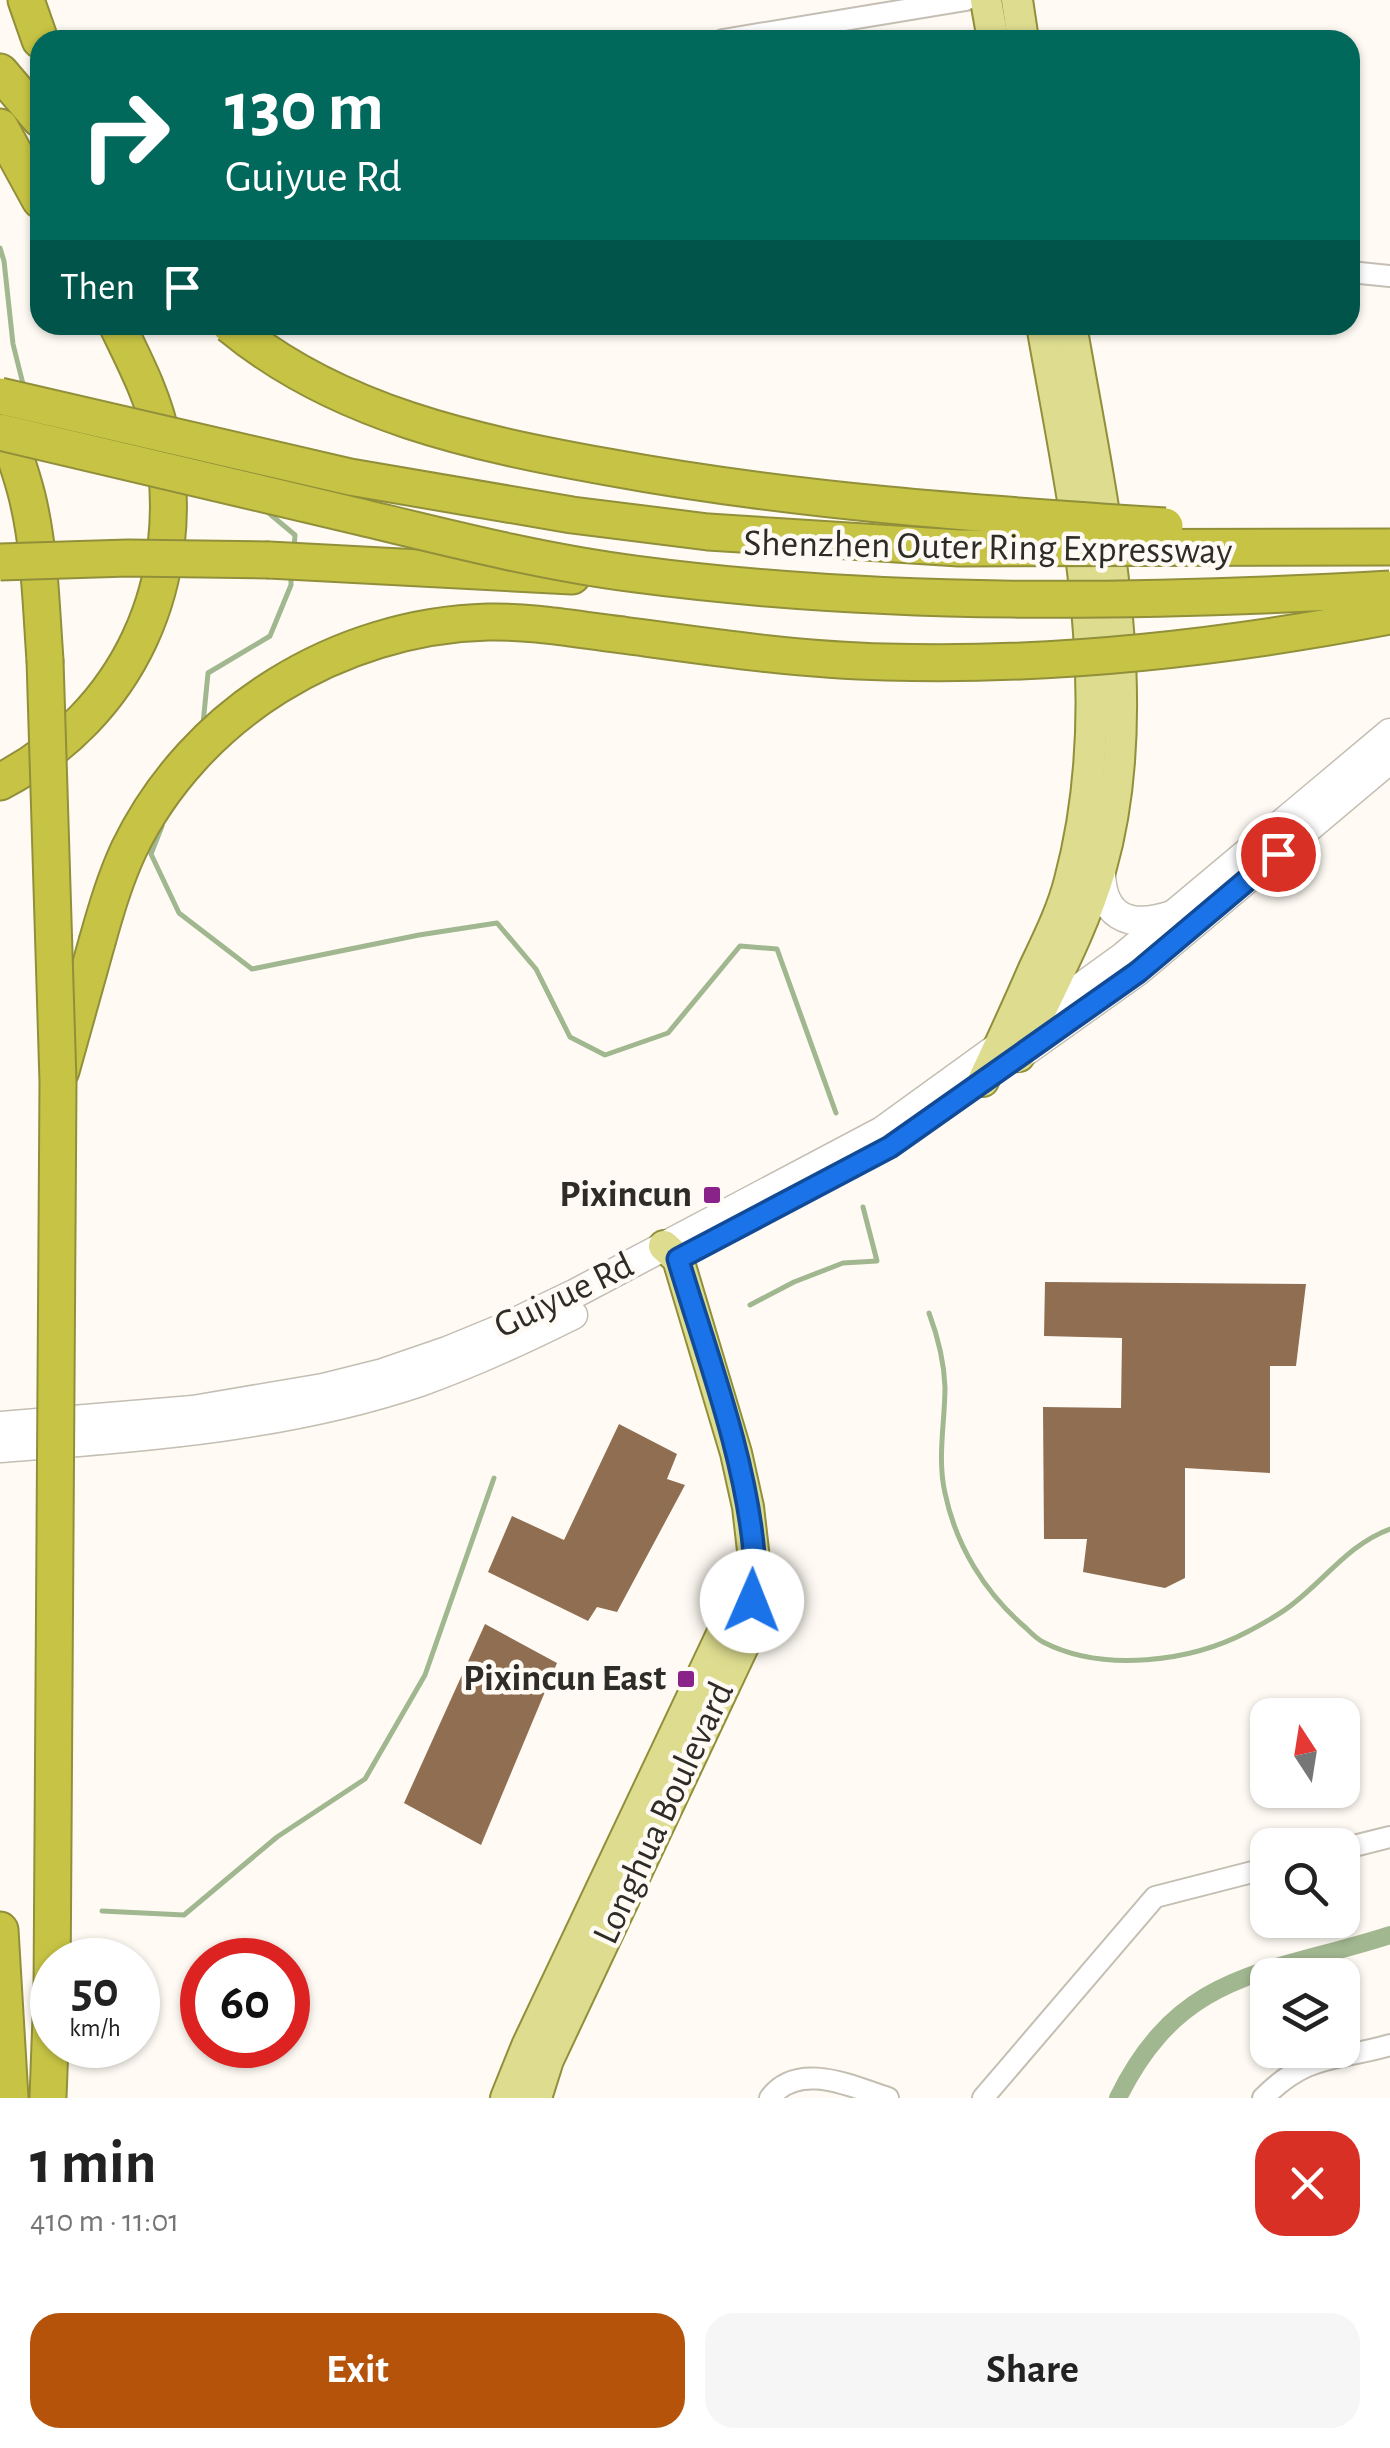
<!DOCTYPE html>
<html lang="en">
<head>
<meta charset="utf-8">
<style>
  :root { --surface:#fff; --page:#f6f6f6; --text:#222; --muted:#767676; --accent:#b45309 }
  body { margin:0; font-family:"Alegreya Sans",sans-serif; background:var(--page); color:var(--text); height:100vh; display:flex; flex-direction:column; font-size:38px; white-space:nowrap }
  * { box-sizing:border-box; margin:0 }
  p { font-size:32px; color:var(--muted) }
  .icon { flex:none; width:55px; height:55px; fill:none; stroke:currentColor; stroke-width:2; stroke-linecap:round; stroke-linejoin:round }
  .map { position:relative; height:2098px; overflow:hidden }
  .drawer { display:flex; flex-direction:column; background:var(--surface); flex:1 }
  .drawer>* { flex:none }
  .hud { position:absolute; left:30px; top:30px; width:1330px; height:305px; border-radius:30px; box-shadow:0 2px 8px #0004; background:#00695c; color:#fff; overflow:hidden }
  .needle { width:65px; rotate:348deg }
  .buttons { position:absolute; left:1250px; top:1698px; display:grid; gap:20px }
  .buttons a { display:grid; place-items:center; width:110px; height:110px; border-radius:20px; background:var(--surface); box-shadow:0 2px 8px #0004; font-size:50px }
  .speed { position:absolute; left:30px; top:1938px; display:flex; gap:20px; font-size:50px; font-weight:700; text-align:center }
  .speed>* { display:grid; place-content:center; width:130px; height:130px; border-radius:50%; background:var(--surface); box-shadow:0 2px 8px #0004; line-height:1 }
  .speed small { font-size:25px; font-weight:400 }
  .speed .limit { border:15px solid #d22; background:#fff; color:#111 }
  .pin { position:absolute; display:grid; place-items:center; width:85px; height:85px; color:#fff; margin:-42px; border:5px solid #fff; border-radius:50%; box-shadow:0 2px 10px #0007 }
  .me { position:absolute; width:110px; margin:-55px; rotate:1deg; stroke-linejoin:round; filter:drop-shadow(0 0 8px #0008) }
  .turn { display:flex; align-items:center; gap:35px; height:210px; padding:0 30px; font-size:45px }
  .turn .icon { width:130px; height:130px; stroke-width:2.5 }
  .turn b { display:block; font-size:70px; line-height:85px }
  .then { display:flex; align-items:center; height:95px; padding:0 30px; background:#0003; gap:20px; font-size:38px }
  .round { display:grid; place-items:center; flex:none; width:105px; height:105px; border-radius:30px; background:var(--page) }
  .summary { display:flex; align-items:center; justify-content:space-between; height:170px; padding:0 30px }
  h1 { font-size:60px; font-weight:700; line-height:75px }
  .action { display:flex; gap:20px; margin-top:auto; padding:20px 30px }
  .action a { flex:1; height:115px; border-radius:30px; background:var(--accent); color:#fff; font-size:40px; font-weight:700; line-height:115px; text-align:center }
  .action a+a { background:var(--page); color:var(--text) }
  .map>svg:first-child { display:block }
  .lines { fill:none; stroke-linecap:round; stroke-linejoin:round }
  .stream { stroke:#a1b790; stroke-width:5 }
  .canal { stroke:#a1b790; stroke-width:18 }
  .building { fill:#906e52 }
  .minor-casing { stroke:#c4beb3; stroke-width:24 }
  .secondary-casing { stroke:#c4beb3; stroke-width:31 }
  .primary-casing { stroke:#918f3a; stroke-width:34 }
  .motorway-casing { stroke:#918f3a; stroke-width:39 }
  .minor { stroke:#fff; stroke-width:20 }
  .secondary { stroke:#fff; stroke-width:28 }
  .primary { stroke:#dddc8f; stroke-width:30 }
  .motorway { stroke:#c7c445; stroke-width:35 }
  .motorway-bridge-casing { stroke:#918f3a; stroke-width:39; stroke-linecap:butt }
  .motorway-bridge { stroke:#c7c445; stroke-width:35 }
  .route-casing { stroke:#114b97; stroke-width:25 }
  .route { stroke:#1a73e8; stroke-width:18 }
  .poi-dot { fill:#89238a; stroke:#fffbf4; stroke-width:4 }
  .labels { text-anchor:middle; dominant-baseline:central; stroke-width:9; stroke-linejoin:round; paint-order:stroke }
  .street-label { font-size:38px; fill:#2e2c27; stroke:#fffbf4 }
  .poi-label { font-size:38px; font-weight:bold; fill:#2e2c27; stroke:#fffbf4; text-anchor:end }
</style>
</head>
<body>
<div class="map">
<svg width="1390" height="2098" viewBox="0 0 1390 2098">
  <rect width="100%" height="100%" fill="#fffbf4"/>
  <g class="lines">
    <g class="stream">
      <polyline points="0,248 4,261 13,344 24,388"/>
      <polyline points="264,509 295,535 294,549"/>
      <polyline points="203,724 208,673 270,636 291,585 291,575"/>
      <polyline points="162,826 151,854 179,913 252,969 419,935 497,923 536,969 570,1037 605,1055 668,1033 740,946 777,949 836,1113"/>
      <polyline points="750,1305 794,1282 843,1263 877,1261 863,1207"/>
      <path d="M929,1313C938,1337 944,1361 945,1387C945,1422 937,1458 945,1493C956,1546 985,1593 1026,1628C1031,1633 1037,1639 1043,1642C1103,1673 1191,1662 1249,1631C1264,1623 1281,1614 1294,1603C1326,1578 1351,1543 1390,1529"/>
      <polyline points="102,1911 184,1915 277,1837 365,1779 425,1675 494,1478"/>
    </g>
    <path class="canal" d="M1118,2098C1181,1969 1270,1974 1390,1935"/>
  </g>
  <g class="building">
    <polygon points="1045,1282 1306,1284 1296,1366 1270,1366 1270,1473 1185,1468 1185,1578 1165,1588 1083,1572 1087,1539 1044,1539 1043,1407 1121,1408 1122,1338 1044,1336"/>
    <polygon points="619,1424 677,1454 667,1479 685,1485 617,1612 597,1607 588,1621 488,1572 512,1516 564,1540"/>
    <polygon points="485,1624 557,1663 481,1845 404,1803"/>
  </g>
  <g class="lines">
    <g class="minor-casing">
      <g id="minor">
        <polyline points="723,40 966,0"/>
        <polyline points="1350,272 1390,276"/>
        <polyline points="1342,1849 1390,1837"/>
        <path d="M770,2098C798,2060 853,2087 888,2098"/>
        <polyline points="983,2098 1155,1897 1268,1868"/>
        <path d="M1263,2098C1308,2053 1334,2061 1390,2045"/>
      </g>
    </g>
    <g class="secondary-casing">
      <g id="secondary">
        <path d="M1101,867C1100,916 1127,930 1172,915"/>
        <polyline points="1016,1058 1138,971 1390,759"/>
        <polyline points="0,1426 193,1410 323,1388 383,1373 447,1351 503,1328 574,1294 882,1131 1124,956 1390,733"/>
        <path d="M0,1448C141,1437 284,1428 420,1382C473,1363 523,1340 573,1315"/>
      </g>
    </g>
    <g class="primary-casing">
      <g id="primary">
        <polyline points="986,0 993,40"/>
        <polyline points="1017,0 1023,40"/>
        <path d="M1019,1056C1047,994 1082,933 1101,867C1149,699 1100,494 1071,325"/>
        <path d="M983,1081C1000,1045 1017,1008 1033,971C1047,941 1062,912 1070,880C1119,697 1074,507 1042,325"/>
        <polyline points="506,2098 527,2046 731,1615 733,1585"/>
        <polyline points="536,2098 548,2060 745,1642 752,1601 754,1559 748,1507 736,1453 678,1259 664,1246"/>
      </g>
    </g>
    <g class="motorway-casing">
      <g id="motorway">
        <polyline points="26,0 40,40"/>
        <polyline points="0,72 40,119"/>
        <polyline points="0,127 40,200"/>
        <path d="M0,414C10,441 20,468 27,496C40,549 41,606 45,660"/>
        <polyline points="269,560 572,576"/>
        <path d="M0,782C130,714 189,581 162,439C154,398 135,362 117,325"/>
        <polyline points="61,1071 97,942"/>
        <polyline points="0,1930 10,2098"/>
        <polyline points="48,2098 52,1990"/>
      </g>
    </g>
    <use href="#minor" class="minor"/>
    <use href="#secondary" class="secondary"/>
    <use href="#primary" class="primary"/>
    <use href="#motorway" class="motorway"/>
    <g class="motorway-bridge-casing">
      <g id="motorway-bridge">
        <path d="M230,325C337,414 475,443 608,467C792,501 978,514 1165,526"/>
        <polyline points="0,396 350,477 572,515 708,532 959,548 1390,547"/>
        <path d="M0,432C120,460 240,489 361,517C452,539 542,562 635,574C885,607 1139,603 1390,589"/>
        <polyline points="0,562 128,558 269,560"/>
        <polyline points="45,660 58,1082 52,1990"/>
        <path d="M97,942C106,910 115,879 129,849C195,713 338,626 488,622C533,621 579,630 623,635C711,647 798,660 886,662C1056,667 1223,648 1390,616"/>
      </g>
    </g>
    <use href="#motorway-bridge" class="motorway-bridge"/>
  </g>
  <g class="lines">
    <g class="route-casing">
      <path id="route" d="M752,1601C753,1586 755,1570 754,1554C746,1457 706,1353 678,1259L890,1147L1138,972L1278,854"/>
    </g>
    <use href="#route" class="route"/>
  </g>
  <g class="poi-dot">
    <rect x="702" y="1185" width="20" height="20" rx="5"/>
    <rect x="676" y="1669" width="20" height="20" rx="5"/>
  </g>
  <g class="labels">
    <g class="street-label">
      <text transform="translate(988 548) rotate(1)">Shenzhen Outer Ring Expressway</text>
      <text transform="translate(564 1296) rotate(-26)">Guiyue Rd</text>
      <text transform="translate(664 1813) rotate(-65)">Longhua Boulevard</text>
    </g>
    <g class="poi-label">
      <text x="692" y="1195">Pixincun</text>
      <text x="666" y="1679">Pixincun East</text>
    </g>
  </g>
</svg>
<div class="buttons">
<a><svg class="needle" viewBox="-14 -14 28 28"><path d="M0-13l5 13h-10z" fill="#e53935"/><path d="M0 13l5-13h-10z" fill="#767676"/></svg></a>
<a><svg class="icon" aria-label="search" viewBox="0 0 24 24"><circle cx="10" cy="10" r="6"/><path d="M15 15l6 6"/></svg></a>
<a><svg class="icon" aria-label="layers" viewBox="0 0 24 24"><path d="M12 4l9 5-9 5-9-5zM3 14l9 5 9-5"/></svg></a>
</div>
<div class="speed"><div>50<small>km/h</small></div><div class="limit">60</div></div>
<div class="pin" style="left:1278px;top:854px;background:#d93025"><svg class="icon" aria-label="arrive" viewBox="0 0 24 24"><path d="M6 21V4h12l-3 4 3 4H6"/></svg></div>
<svg class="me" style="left:752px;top:1601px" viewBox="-20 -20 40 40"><circle r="19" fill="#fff"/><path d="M0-13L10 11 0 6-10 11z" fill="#1a73e8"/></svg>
<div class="hud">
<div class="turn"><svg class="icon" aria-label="right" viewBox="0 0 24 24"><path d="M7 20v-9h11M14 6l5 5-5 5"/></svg><div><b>130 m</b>Guiyue Rd</div></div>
<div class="then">Then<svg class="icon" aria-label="arrive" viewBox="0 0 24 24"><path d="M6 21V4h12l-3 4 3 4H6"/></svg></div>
</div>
</div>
<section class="drawer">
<div class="summary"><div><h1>1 min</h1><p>410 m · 11:01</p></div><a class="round" style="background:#d93025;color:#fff"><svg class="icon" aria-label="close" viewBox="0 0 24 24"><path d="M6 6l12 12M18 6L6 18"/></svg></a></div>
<div class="action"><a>Exit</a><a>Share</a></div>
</section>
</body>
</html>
